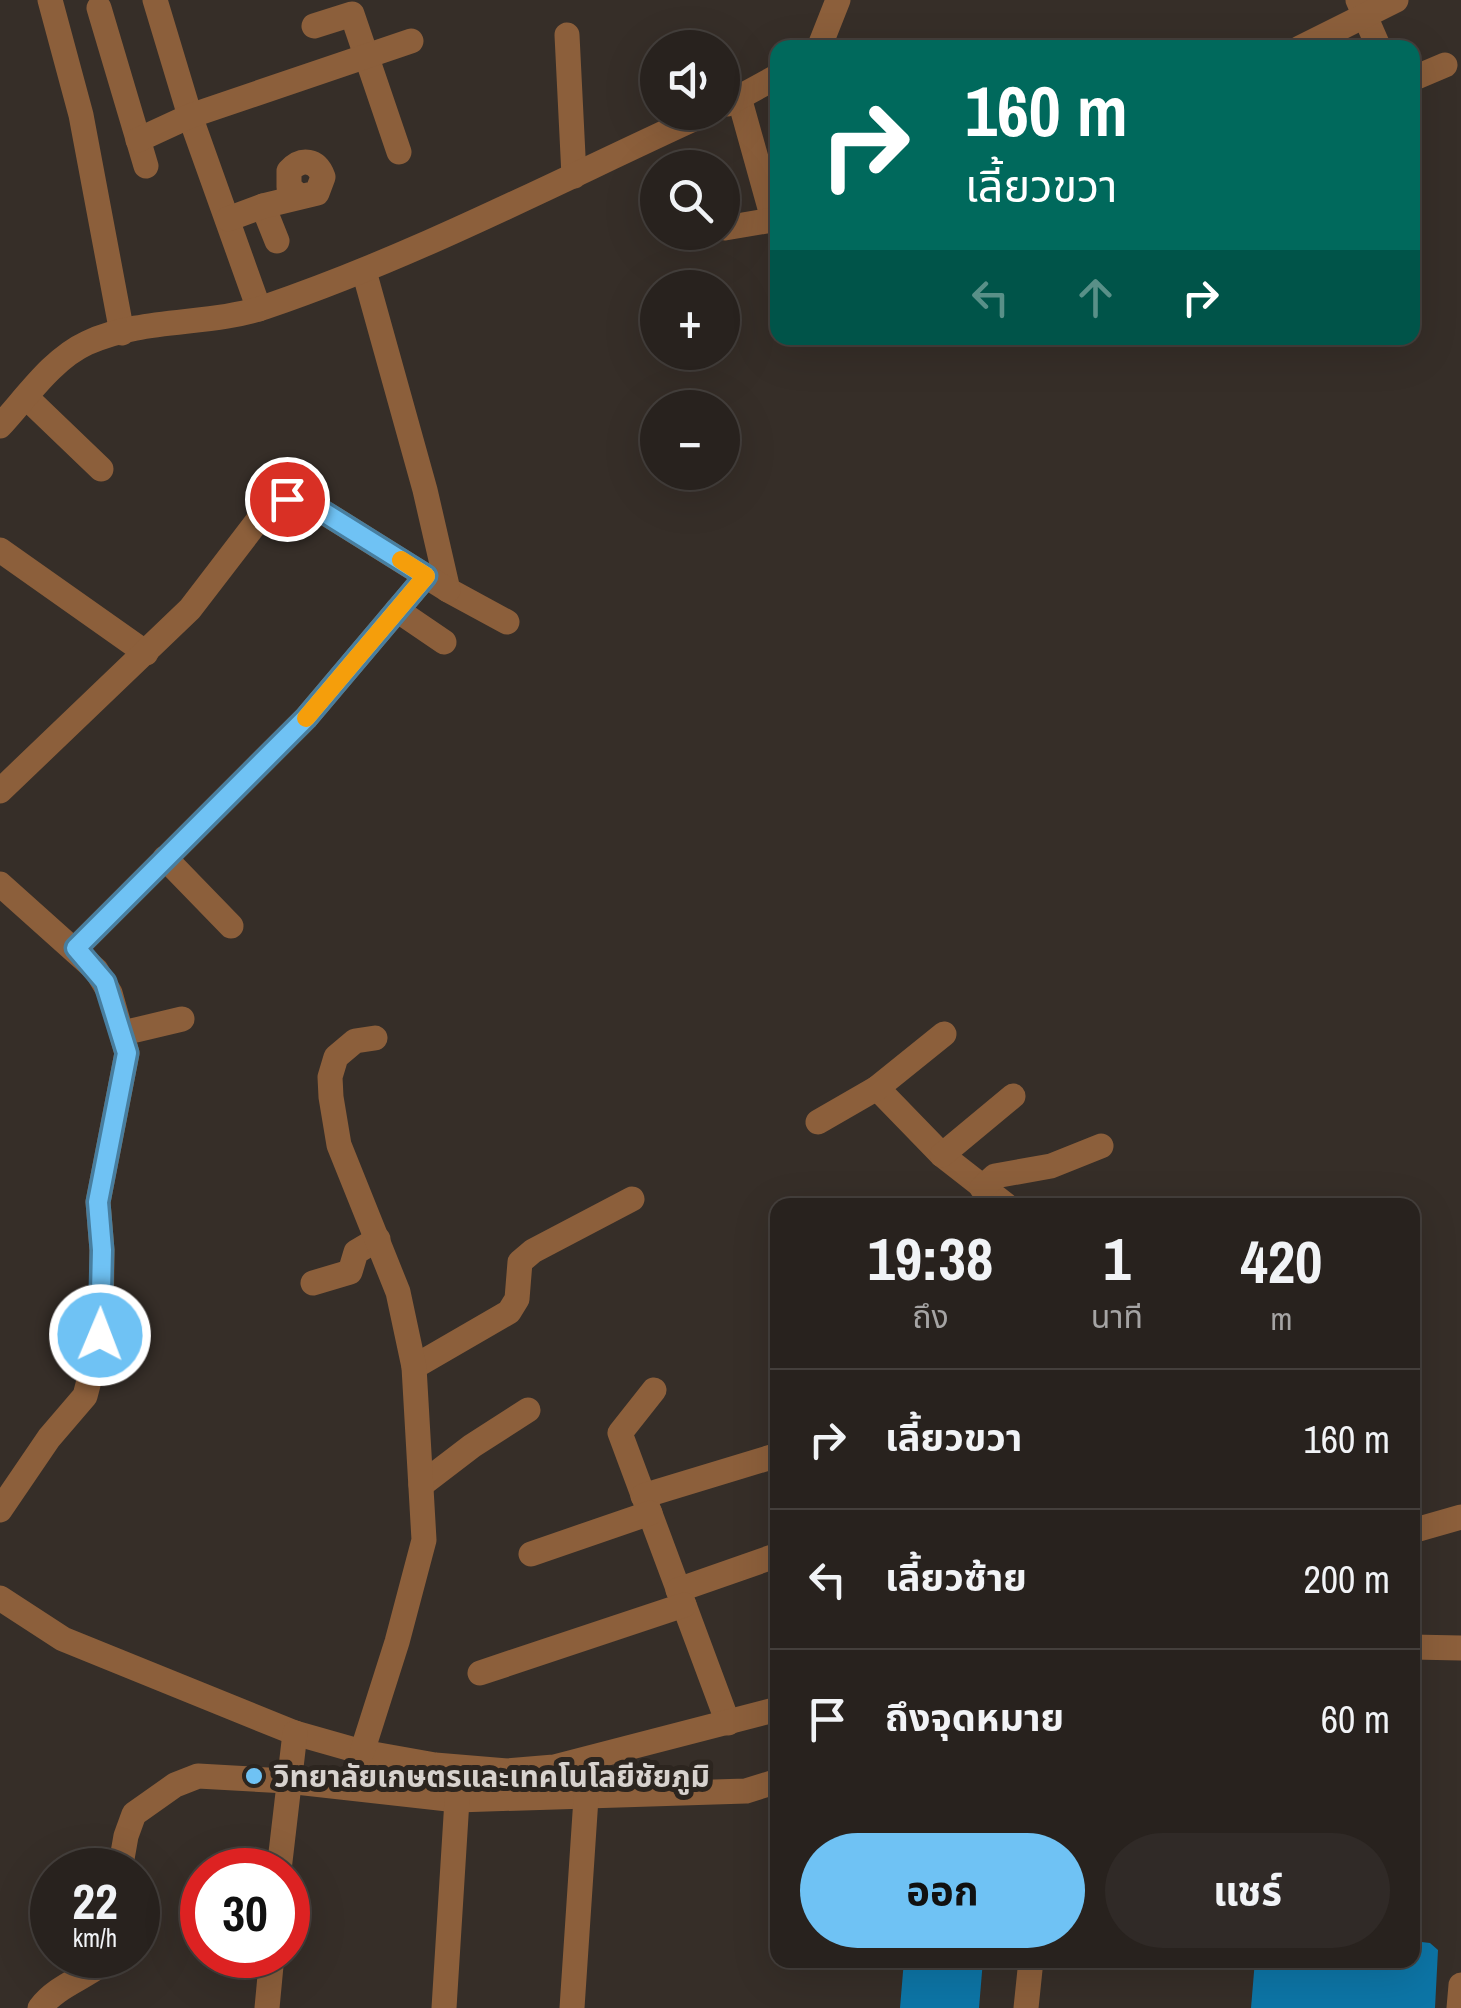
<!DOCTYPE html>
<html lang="th">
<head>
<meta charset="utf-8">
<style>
  :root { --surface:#28221e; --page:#302a27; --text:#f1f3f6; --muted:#a5a4a4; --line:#443f3c; --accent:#6fc2f4 }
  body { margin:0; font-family:"Archivo Narrow","Noto Sans Thai",sans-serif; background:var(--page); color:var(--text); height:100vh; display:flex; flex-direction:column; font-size:38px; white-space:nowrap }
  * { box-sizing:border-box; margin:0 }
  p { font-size:32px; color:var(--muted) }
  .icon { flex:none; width:55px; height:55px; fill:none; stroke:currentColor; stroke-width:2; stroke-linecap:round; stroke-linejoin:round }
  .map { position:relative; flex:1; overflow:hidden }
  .sheet { position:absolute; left:770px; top:1198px; width:650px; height:770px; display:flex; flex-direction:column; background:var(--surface); border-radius:20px; box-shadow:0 10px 40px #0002,0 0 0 2px var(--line) }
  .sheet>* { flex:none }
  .guide { position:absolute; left:770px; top:40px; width:650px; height:305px; border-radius:20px; box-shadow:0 10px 40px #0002,0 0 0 2px var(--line); background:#00695c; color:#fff; overflow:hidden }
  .controls { position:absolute; left:640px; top:30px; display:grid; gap:20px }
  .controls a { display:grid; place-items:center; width:100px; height:100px; border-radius:50%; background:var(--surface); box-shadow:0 10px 40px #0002,0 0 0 2px var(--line); font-size:50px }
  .speed { position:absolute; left:30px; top:1848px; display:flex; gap:20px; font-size:50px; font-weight:700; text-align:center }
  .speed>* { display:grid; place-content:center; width:130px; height:130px; border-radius:50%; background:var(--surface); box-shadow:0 10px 40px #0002,0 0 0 2px var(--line); line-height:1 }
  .speed small { font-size:25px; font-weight:400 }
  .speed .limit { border:15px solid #d22; background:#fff; color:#111 }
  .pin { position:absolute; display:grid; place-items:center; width:85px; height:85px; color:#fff; margin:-42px; border:5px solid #fff; border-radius:50%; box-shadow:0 2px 10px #0007 }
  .me { position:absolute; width:110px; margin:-55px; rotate:1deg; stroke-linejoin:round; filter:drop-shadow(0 0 8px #0008) }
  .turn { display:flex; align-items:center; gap:35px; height:210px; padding:0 30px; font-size:45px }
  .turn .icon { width:130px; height:130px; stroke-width:2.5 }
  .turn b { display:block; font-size:70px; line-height:85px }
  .lanes { display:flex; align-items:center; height:95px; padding:0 30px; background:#0003; justify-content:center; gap:50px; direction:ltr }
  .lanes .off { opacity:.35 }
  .eta { display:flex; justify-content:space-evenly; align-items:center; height:170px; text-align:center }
  .eta b { font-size:60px; font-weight:700; line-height:70px }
  .button { display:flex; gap:20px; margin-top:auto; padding:20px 30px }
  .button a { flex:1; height:115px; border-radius:60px; background:var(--accent); color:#111; font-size:40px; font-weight:700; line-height:115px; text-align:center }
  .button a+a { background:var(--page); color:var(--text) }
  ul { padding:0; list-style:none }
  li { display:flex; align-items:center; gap:30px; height:140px; padding:0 30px; border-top:2px solid var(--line) }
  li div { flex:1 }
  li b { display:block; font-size:38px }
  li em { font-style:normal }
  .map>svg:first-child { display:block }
  .water { fill:#0d75a6 }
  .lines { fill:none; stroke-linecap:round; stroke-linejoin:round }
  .minor { stroke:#8c5f3b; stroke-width:25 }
  .route-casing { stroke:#487e9f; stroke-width:25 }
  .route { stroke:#6fc2f4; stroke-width:18 }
  .slow { stroke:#f59e0b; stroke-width:18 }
  .poi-dot { fill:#6fc2f4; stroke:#2c251f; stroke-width:4 }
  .labels { text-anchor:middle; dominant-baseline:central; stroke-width:10; stroke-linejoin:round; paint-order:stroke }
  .poi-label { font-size:30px; font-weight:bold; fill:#d7d2ce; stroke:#2c251f; text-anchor:start }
</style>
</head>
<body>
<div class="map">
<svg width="1461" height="2008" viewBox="0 0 1461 2008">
  <rect width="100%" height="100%" fill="#362e28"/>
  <g class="water">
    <polygon points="1413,1941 1430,1943 1438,1950 1435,2008 1251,2008 1255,1960 1412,1960"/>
    <polygon points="904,1960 983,1960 979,2008 900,2008"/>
  </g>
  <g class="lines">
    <g class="minor">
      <polyline points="50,0 81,115 122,333"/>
      <polyline points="155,0 190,116 259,309"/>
      <polyline points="1358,0 1379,48"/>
      <polyline points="99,8 146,166"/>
      <polyline points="314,26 352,14 399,152"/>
      <polyline points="567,35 574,176"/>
      <polyline points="819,48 838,0"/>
      <polyline points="1300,48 1396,0"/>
      <polyline points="1412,79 1445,65"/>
      <polyline points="739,97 773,219"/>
      <polyline points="727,104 778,76"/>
      <polyline points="138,140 190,116 411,41"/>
      <polyline points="263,206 277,241"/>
      <path d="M228,219L263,206L317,193L323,177C317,160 302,157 289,171V187L299,196"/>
      <polyline points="725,228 778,219"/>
      <polyline points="364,271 425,490 448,590 507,622"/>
      <polyline points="26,397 101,469"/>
      <path d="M0,426C26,398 52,359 87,343C143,317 210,326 265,307C418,255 562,179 709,112"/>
      <polyline points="0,550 146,653"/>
      <polyline points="397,610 444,642"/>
      <polyline points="0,791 190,609 272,502 287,499 309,503 448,590"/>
      <polyline points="165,858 231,926"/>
      <polyline points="0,884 96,970 110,993 127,1053 98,1202 102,1250 101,1335 85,1396 49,1438 0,1510"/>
      <polyline points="75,949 306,718 426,576"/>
      <polyline points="123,1033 182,1019"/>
      <polyline points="877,1088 942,1155 1006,1205"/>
      <polyline points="818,1122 877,1088 944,1034"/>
      <polyline points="942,1155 1013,1096"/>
      <polyline points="982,1188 995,1176 1051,1166 1101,1146"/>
      <polyline points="313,1283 350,1272 356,1252 378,1239"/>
      <polyline points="414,1367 509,1312 517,1299 520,1262 533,1251 632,1199"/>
      <polyline points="654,1390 620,1433 728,1723"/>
      <polyline points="421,1485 472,1446 528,1410"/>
      <polyline points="643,1496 778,1455"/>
      <polyline points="1412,1531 1461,1517"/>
      <polyline points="531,1554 650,1513"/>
      <polyline points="678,1590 778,1555"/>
      <polyline points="0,1598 63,1639 295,1733 362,1752 435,1765 507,1771 554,1767 778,1709"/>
      <polyline points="1412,1647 1461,1648"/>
      <polyline points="480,1673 684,1605"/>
      <polyline points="362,1752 397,1642 424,1540 414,1367 398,1292 339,1145 331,1097 330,1077 336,1057 355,1041 375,1038"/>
      <polyline points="120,1870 126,1836 134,1814 175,1785 198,1776 287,1781 457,1800 746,1791 778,1781"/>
      <polyline points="279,1870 295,1733"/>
      <path d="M40,2008C56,1987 80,1980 102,1964L104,1955"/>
      <polyline points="267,2008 272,1955"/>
      <polyline points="444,2008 457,1800"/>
      <polyline points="572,2008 586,1798"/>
      <polyline points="1026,2008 1031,1960"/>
      <polyline points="1459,2008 1461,1985"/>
    </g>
  </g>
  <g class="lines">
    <g class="route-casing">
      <polyline id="route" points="100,1335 102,1250 98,1202 127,1053 105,982 76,948 306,718 426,576 309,503 287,499"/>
    </g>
    <use href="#route" class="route"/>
    <polyline class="slow" points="306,718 426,576 401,560"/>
  </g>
  <circle class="poi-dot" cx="254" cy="1776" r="10"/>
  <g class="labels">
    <g class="poi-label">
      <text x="274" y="1776">วิทยาลัยเกษตรและเทคโนโลยีชัยภูมิ</text>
    </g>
  </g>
</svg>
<div class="controls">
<a><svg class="icon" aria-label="sound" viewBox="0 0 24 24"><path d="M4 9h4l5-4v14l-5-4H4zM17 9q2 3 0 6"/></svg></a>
<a><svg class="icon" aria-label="search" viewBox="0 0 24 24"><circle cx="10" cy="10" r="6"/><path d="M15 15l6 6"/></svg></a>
<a>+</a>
<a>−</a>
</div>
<div class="speed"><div>22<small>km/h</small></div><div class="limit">30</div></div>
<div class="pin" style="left:287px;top:499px;background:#d93025"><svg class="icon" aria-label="arrive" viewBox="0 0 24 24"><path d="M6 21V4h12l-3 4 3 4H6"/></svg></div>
<svg class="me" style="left:100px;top:1335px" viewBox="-20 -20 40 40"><circle r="17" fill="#6fc2f4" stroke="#fff" stroke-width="3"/><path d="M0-11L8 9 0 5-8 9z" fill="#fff"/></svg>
<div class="guide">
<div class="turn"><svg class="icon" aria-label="right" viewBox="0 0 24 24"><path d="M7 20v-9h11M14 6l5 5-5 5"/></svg><div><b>160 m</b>เลี้ยวขวา</div></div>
<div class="lanes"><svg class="icon off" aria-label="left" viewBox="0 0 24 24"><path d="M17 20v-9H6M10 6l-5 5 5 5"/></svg><svg class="icon off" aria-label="ahead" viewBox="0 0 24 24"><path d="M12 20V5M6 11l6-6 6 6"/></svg><svg class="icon" aria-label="right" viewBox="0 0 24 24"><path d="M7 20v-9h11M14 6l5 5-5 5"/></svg></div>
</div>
<section class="sheet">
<div class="eta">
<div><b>19:38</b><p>ถึง</p></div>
<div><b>1</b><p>นาที</p></div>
<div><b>420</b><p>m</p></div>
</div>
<ul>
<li><svg class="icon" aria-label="right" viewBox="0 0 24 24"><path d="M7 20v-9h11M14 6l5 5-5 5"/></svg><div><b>เลี้ยวขวา</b></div><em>160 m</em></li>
<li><svg class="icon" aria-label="left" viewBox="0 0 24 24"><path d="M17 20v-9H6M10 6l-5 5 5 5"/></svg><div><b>เลี้ยวซ้าย</b></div><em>200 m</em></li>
<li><svg class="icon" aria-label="arrive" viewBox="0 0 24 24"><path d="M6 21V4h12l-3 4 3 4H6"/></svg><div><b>ถึงจุดหมาย</b></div><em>60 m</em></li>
</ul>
<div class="button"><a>ออก</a><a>แชร์</a></div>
</section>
</div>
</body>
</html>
